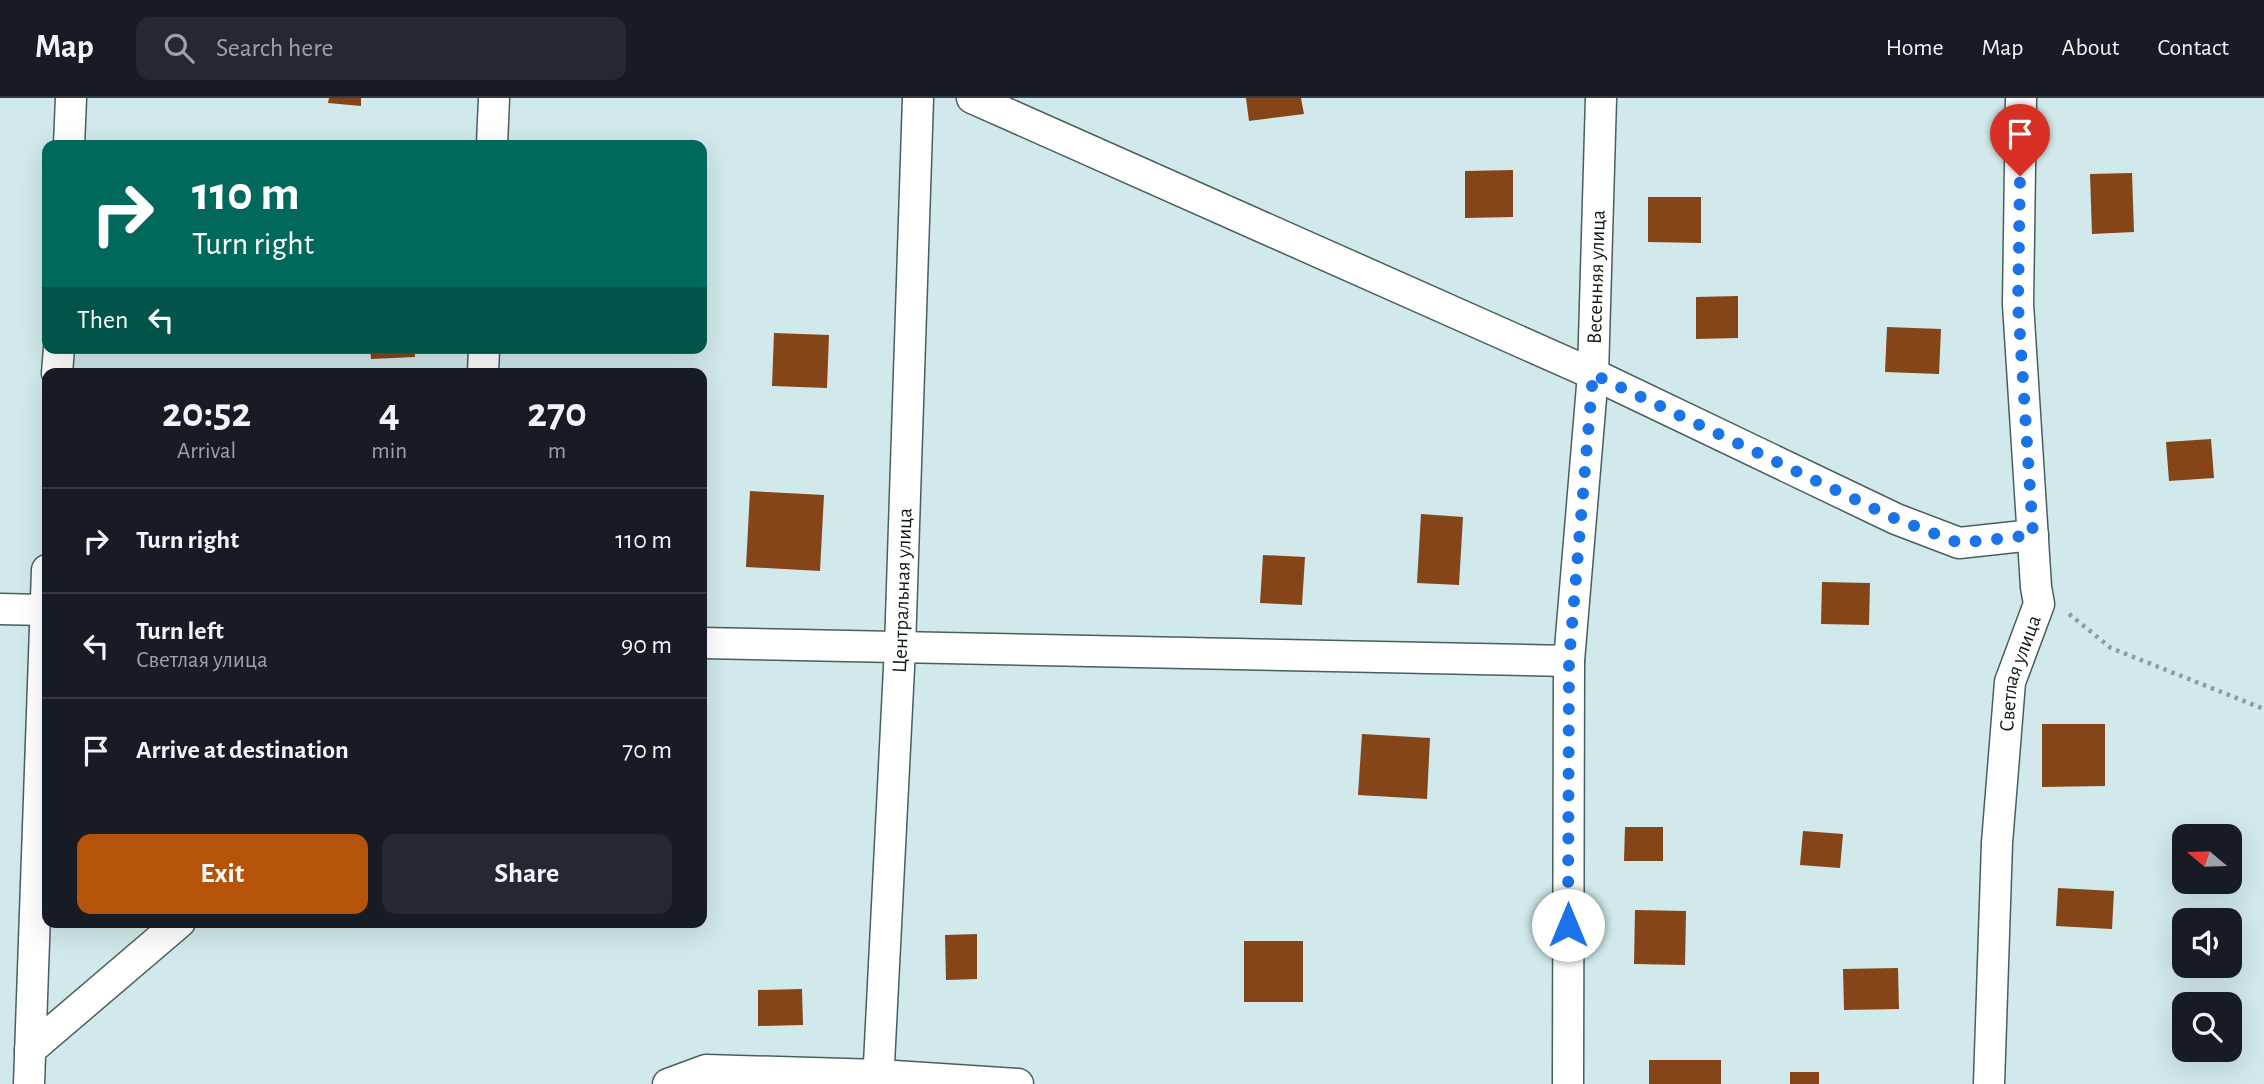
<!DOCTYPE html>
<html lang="en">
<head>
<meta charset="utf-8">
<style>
  :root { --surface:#171b24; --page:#242831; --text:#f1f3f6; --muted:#9ea1a6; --line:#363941; --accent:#b45309 }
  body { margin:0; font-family:"Alegreya Sans",sans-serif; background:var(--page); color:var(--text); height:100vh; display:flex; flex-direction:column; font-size:26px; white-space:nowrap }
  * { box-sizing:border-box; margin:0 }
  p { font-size:23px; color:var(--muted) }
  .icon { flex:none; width:38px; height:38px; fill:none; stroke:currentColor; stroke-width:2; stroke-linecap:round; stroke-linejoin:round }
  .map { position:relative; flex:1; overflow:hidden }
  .panel { position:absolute; left:42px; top:270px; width:665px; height:560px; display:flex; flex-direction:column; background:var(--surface); border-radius:14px; box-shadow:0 7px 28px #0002 }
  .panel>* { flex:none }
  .banner { position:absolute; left:42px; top:42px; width:665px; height:214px; border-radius:14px; box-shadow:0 7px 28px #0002; background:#00695c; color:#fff; overflow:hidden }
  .needle { width:46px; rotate:289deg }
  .fabs { position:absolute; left:2172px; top:726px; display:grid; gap:14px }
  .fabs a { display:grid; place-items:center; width:70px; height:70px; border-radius:14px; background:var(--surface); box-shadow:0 7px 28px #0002; font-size:35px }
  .pin { position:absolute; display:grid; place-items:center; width:60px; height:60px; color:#fff; margin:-72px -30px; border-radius:50% 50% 50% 0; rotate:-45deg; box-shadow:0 0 7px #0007 }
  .pin .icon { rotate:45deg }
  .me { position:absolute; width:77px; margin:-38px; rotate:0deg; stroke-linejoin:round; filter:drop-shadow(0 0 5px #0008) }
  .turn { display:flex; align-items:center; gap:24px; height:147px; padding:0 35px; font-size:32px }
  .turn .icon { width:91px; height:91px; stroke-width:2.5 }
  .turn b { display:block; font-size:49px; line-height:60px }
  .then { display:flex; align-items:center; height:66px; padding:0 35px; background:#0003; gap:14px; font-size:26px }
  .eta { display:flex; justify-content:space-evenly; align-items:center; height:119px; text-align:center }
  .eta b { font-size:42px; font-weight:600; line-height:49px }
  .action { display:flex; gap:14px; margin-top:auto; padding:14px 35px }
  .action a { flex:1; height:80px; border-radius:14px; background:var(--accent); color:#fff; font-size:28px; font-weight:600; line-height:80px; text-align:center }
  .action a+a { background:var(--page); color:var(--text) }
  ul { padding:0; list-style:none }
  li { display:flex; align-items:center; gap:21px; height:105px; padding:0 35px; border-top:2px solid var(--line) }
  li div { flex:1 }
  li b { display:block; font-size:26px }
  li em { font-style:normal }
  header { display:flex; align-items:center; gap:42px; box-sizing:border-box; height:98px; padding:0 35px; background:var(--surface); border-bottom:2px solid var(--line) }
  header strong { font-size:33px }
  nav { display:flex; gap:38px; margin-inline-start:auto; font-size:24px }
  .search { width:490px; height:63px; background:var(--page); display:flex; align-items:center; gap:18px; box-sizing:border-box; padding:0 24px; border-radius:14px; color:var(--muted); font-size:26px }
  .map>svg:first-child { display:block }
  .building { fill:#854519 }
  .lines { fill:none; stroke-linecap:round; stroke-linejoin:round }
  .minor-casing { stroke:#495e5f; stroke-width:33 }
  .path { stroke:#8b9e9e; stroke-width:4.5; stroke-dasharray:3.5 5; stroke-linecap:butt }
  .minor { stroke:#fff; stroke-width:30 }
  .route { stroke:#1a73e8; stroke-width:12; stroke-dasharray:0 21.6 }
  .labels { text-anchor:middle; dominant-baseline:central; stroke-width:7; stroke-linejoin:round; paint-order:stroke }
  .street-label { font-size:21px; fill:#101919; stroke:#def6f7 }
</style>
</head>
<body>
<header>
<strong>Map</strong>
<div class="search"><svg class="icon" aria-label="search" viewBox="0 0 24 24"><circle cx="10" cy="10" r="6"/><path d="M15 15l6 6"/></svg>Search here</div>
<nav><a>Home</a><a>Map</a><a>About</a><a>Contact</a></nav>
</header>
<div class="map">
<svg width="2264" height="986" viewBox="0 0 2264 986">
  <rect width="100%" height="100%" fill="#d1e9ea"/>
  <g class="building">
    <polygon points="329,0 361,0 361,8 328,5"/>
    <polygon points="1246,0 1301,0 1304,16 1249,23"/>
    <polygon points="1513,72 1513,119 1465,120 1465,73"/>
    <polygon points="2132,75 2134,134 2092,136 2090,76"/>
    <polygon points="1648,99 1701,99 1701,145 1648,144"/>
    <polygon points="1738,198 1738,240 1696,241 1696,199"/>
    <polygon points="1887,229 1941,231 1939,276 1885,274"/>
    <polygon points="774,235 829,237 827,290 772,288"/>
    <polygon points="370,250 415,250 415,259 371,261"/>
    <polygon points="2211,341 2214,380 2169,383 2166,344"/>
    <polygon points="750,393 824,397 820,473 746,469"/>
    <polygon points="1421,416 1463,419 1459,487 1417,485"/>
    <polygon points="1263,457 1305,459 1302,507 1260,505"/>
    <polygon points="1822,484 1870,485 1869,527 1821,526"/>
    <polygon points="2042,626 2105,626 2105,688 2042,689"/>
    <polygon points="1362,636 1430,640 1427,701 1358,697"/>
    <polygon points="1625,729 1663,729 1663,763 1624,763"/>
    <polygon points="1803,733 1843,736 1840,770 1800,767"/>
    <polygon points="2058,790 2114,793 2112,831 2056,828"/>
    <polygon points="1635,812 1686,813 1685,867 1634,866"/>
    <polygon points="977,836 977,881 946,882 945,837"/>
    <rect x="1244" y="843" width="59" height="61"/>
    <polygon points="1898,870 1899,911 1844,912 1843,871"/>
    <polygon points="802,891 803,927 758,928 758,892"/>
    <rect x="1649" y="962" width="72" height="24"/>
    <rect x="1790" y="974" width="29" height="12"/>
  </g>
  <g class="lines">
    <g class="minor-casing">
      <g id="minor">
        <polyline points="972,0 1593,276 1896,421 1959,445 2033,437"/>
        <polyline points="69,47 71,0"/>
        <polyline points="492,47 494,0"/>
        <polyline points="57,275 59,250"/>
        <polyline points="483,275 484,250"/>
        <polyline points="0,511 45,512"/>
        <polyline points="702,545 1569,563"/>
        <polyline points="30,952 180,824"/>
        <polyline points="29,986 47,472"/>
        <polyline points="668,986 706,972 879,977 1018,986"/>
        <path id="s1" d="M878,986L900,550L918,0"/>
        <path id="s2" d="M1568,986L1569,563L1593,276L1601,0"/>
        <path id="s3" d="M1989,986L1997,745L2010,584L2039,506L2036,489L2018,206L2021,0"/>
      </g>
    </g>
    <polyline class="path" points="2069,516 2111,550 2264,611"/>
    <use href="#minor" class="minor"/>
  </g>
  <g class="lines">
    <polyline class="route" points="1568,827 1569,563 1593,276 1896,421 1959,445 2033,437 2018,206 2020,78"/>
  </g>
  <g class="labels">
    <g class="street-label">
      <text stroke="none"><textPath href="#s2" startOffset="808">Весенняя улица</textPath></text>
      <text stroke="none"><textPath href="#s1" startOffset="494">Центральная улица</textPath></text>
      <text stroke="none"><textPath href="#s3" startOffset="413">Светлая улица</textPath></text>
    </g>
  </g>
</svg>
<div class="fabs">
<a><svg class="needle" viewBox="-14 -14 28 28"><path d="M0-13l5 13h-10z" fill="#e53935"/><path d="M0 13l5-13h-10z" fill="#9ea1a6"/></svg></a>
<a><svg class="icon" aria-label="sound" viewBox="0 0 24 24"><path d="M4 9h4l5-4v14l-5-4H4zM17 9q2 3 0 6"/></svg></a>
<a><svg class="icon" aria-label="search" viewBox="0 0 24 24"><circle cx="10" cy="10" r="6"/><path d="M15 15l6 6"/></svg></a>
</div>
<div class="pin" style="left:2020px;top:78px;background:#d93025"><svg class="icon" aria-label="arrive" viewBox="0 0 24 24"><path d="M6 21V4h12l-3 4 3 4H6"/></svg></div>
<svg class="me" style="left:1568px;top:827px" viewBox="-20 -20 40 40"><circle r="19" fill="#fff"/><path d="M0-13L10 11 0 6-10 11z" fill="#1a73e8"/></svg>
<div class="banner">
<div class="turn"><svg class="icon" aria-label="right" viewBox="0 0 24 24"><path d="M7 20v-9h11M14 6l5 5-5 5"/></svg><div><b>110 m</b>Turn right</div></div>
<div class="then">Then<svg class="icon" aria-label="left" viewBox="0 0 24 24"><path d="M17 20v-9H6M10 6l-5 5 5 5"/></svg></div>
</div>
<section class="panel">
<div class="eta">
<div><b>20:52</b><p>Arrival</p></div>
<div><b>4</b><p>min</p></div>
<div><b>270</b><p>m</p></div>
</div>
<ul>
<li><svg class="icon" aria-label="right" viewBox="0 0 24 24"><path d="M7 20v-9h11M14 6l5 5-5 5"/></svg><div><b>Turn right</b></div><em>110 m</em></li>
<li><svg class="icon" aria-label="left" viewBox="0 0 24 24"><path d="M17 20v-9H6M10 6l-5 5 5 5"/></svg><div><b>Turn left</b><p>Светлая улица</p></div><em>90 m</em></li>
<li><svg class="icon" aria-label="arrive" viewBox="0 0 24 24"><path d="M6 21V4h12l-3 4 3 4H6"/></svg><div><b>Arrive at destination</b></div><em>70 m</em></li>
</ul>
<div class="action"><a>Exit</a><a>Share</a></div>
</section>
</div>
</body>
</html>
